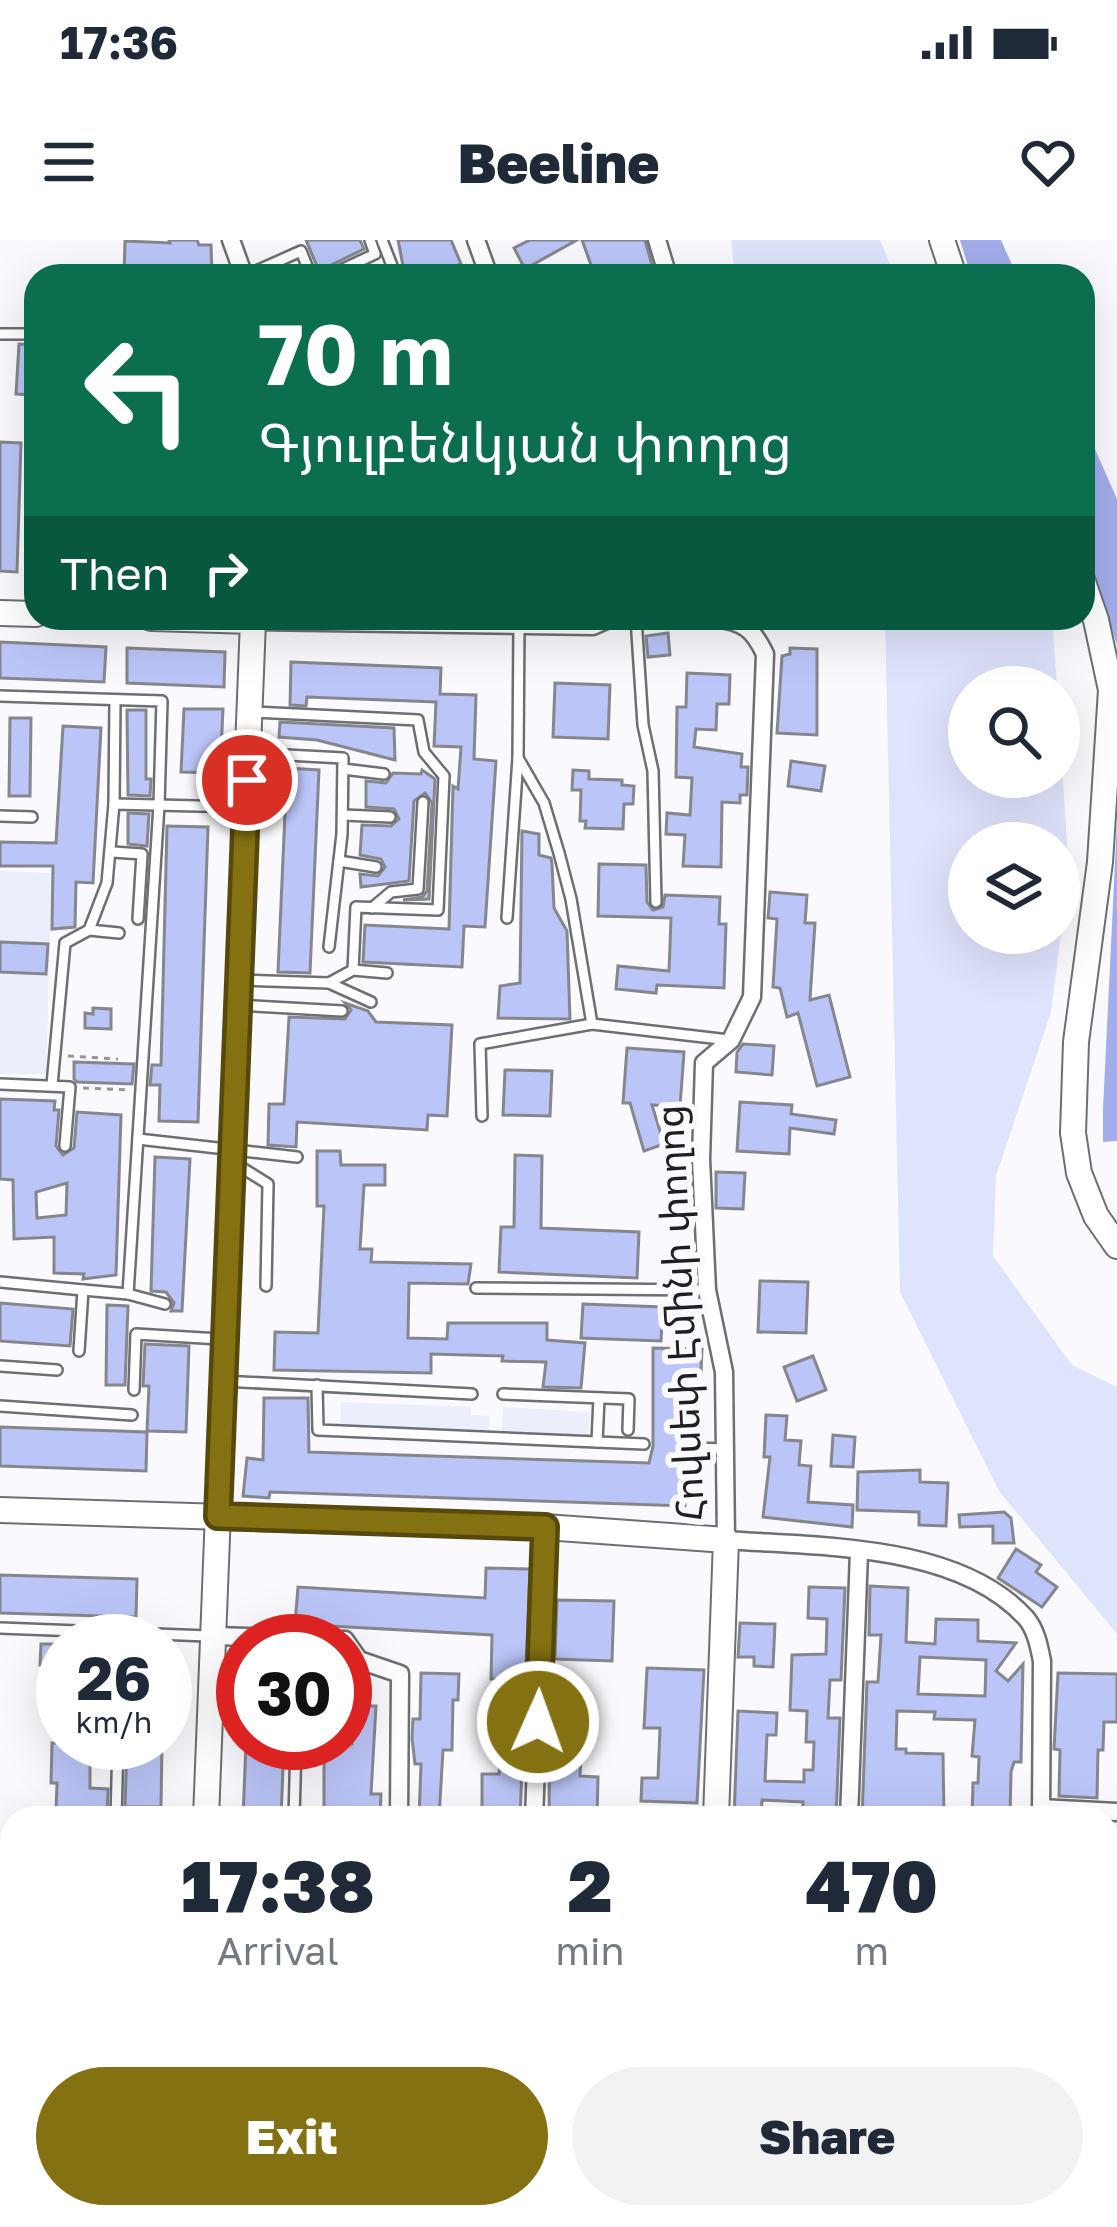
<!DOCTYPE html>
<html lang="en">
<head>
<meta charset="utf-8">
<style>
  :root { --surface:#fff; --page:#f2f2f3; --text:#1f2937; --muted:#747a83; --accent:#847111 }
  body { margin:0; font-family:"Golos Text","Noto Sans Armenian",sans-serif; background:var(--page); color:var(--text); height:100vh; display:flex; flex-direction:column; font-size:45px; white-space:nowrap }
  * { box-sizing:border-box; margin:0 }
  p { font-size:39px; color:var(--muted) }
  .icon { flex:none; width:66px; height:66px; fill:none; stroke:currentColor; stroke-width:2; stroke-linecap:round; stroke-linejoin:round }
  .map { position:relative; flex:1; overflow:hidden }
  .details { position:absolute; left:0px; top:1566px; width:1119px; height:423px; display:flex; flex-direction:column; background:var(--surface); border-radius:36px 36px 0 0; box-shadow:0 12px 48px #0002 }
  .details>* { flex:none }
  .banner { position:absolute; left:24px; top:24px; width:1071px; height:366px; border-radius:36px; box-shadow:0 12px 48px #0002; background:#0b6e4f; color:#fff; overflow:hidden }
  .tools { position:absolute; left:948px; top:426px; display:grid; gap:24px }
  .tools a { display:grid; place-items:center; width:132px; height:132px; border-radius:50%; background:var(--surface); box-shadow:0 12px 48px #0002; font-size:60px }
  .speed { position:absolute; left:36px; top:1374px; display:flex; gap:24px; font-size:60px; font-weight:700; text-align:center }
  .speed>* { display:grid; place-content:center; width:156px; height:156px; border-radius:50%; background:var(--surface); box-shadow:0 12px 48px #0002; line-height:1 }
  .speed small { font-size:30px; font-weight:400 }
  .speed .limit { border:18px solid #d22; background:#fff; color:#111 }
  .pin { position:absolute; display:grid; place-items:center; width:102px; height:102px; color:#fff; margin:-51px; border:6px solid #fff; border-radius:50%; box-shadow:0 3px 12px #0007 }
  .me { position:absolute; width:132px; margin:-66px; rotate:2deg; stroke-linejoin:round; filter:drop-shadow(0 0 9px #0008) }
  .turn { display:flex; align-items:center; gap:42px; height:252px; padding:0 36px; font-size:54px }
  .turn .icon { width:156px; height:156px; stroke-width:2.5 }
  .turn b { display:block; font-size:84px; line-height:102px }
  .then { display:flex; align-items:center; height:114px; padding:0 36px; background:#0003; gap:24px; font-size:45px }
  .eta { display:flex; justify-content:space-evenly; align-items:center; height:204px; text-align:center }
  .eta b { font-size:72px; font-weight:800; line-height:84px }
  .button { display:flex; gap:24px; margin-top:auto; padding:24px 36px }
  .button a { flex:1; height:138px; border-radius:72px; background:var(--accent); color:#fff; font-size:48px; font-weight:800; line-height:138px; text-align:center }
  .button a+a { background:var(--page); color:var(--text) }
  .status { display:flex; justify-content:space-between; align-items:center; height:84px; padding:0 60px; background:var(--surface); direction:ltr }
  .status svg { height:33px; fill:currentColor }
  header { display:flex; justify-content:space-between; align-items:center; height:156px; padding:0 36px; background:var(--surface); font-size:54px; font-weight:800 }
  .map>svg:first-child { display:block }
  .built { fill:#ebeefb }
  .green { fill:#dfe4fd; fill-rule:evenodd }
  .water { fill:#a3adea }
  .building { fill:#bbc5f7; stroke:#86878c; stroke-width:3; fill-rule:evenodd }
  .lines { fill:none; stroke-linecap:round; stroke-linejoin:round }
  .lane-casing { stroke:#6d6f74; stroke-width:14 }
  .street-casing { stroke:#6d6f74; stroke-width:21 }
  .secondary-casing { stroke:#6d6f74; stroke-width:28 }
  .path { stroke:#959598; stroke-width:3; stroke-dasharray:6 6; stroke-linecap:butt }
  .lane { stroke:#fff; stroke-width:9 }
  .street { stroke:#fff; stroke-width:16 }
  .secondary { stroke:#fff; stroke-width:24 }
  .route-casing { stroke:#56490b; stroke-width:30 }
  .route { stroke:#847111; stroke-width:21 }
  .labels { text-anchor:middle; dominant-baseline:central; stroke-width:12; stroke-linejoin:round; paint-order:stroke }
  .street-label { font-size:39px; fill:#1f1f21; stroke:#fafafe }
</style>
</head>
<body>
<div class="status"><b>17:36</b><svg viewBox="0 0 49 12"><path d="M0 12V9h3v3zM5 12V6h3v6zM10 12V3h3v9zM15 12V0h3v12zM26 1h20v11H26zM47 4h2v5h-2z"/></svg></div>
<header><svg class="icon" aria-label="menu" viewBox="0 0 24 24"><path d="M4 6h16M4 12h16M4 18h16"/></svg>Beeline<svg class="icon" aria-label="heart" viewBox="0 0 24 24"><path d="M12 20l-8-8c-3-5 5-10 8-4 3-6 11-1 8 4z"/></svg></header>
<div class="map">
<svg width="1117" height="1987" viewBox="0 0 1117 1987">
  <rect width="100%" height="100%" fill="#fafafe"/>
  <g class="built">
    <polygon points="0,631 52,633 46,834 0,834"/>
    <polygon points="341,1162 471,1167 471,1175 490,1176 489,1190 340,1185"/>
    <polygon points="503,1167 590,1172 588,1196 502,1191"/>
  </g>
  <g class="green">
    <polygon points="731,0 880,0 895,36 735,36"/>
    <path d="M885,378H1052L1057,447H969V537H1059V479L1069,632L1051,772L996,936L993,1016L1072,1125L1117,1147V1394L999,1251L900,1052ZM969,603H1059V693H969Z"/>
  </g>
  <g class="water">
    <polygon points="960,0 1001,0 1017,36 971,36"/>
    <polygon points="1083,182 1117,259 1117,405 1083,300"/>
    <polygon points="1117,582 1117,901 1103,902 1103,869"/>
  </g>
  <g class="building">
    <polygon points="169,0 197,0 199,5 211,5 212,36 124,36 125,1 170,3"/>
    <polygon points="306,0 360,0 364,9 319,31"/>
    <polygon points="398,0 451,0 461,24 429,36 405,36"/>
    <polygon points="530,0 577,0 525,29 514,8"/>
    <polygon points="582,0 645,0 655,36 595,36"/>
    <polygon points="19,104 36,105 33,155 16,154"/>
    <polygon points="0,202 21,203 17,332 0,331"/>
    <polygon points="668,393 670,415 648,417 646,396"/>
    <polygon points="0,402 106,407 104,442 0,438"/>
    <polygon points="127,408 225,412 224,447 127,443"/>
    <polygon points="790,408 817,409 817,495 777,493 782,416 790,414"/>
    <polygon points="291,422 441,428 440,454 476,455 474,519 496,521 485,687 464,686 462,727 363,722 365,685 449,689 453,546 458,549 461,507 434,506 436,462 307,457 306,466 290,465"/>
    <polygon points="687,433 730,435 729,464 717,464 716,490 696,489 694,507 742,514 741,527 748,527 747,555 740,555 740,563 722,562 721,627 683,626 685,595 666,594 667,573 690,575 692,538 676,537 677,467 686,467"/>
    <polygon points="555,443 610,445 608,499 553,497"/>
    <polygon points="184,469 223,469 220,533 181,532"/>
    <polygon points="127,470 146,470 146,539 151,539 150,556 128,555"/>
    <polygon points="10,478 31,478 30,556 9,556"/>
    <polygon points="280,482 394,488 395,520 317,500 279,497"/>
    <polygon points="63,486 101,488 93,643 76,642 75,687 52,689 53,626 0,626 0,602 56,603"/>
    <polygon points="791,521 825,526 821,551 788,546"/>
    <polygon points="287,528 319,530 310,733 278,732"/>
    <polygon points="422,530 435,539 429,659 403,660 422,657 427,651 432,563 425,553 414,561 409,641 361,647 360,634 378,636 385,627 381,619 360,615 362,585 391,586 399,579 394,569 366,567 366,541 386,543 393,533 421,534"/>
    <polygon points="573,530 589,531 589,539 622,540 622,545 634,546 633,564 624,564 623,589 585,588 586,581 580,581 581,550 572,550"/>
    <polygon points="128,573 149,574 147,606 128,604"/>
    <polygon points="167,586 208,587 198,882 159,881 160,845 150,845 152,825 161,825"/>
    <polygon points="522,591 539,594 539,615 551,618 552,624 554,668 567,691 570,779 498,778 500,746 520,743"/>
    <polygon points="599,624 646,625 647,662 653,670 663,667 665,655 720,657 719,684 726,684 724,748 657,745 656,753 616,749 618,726 669,731 671,678 598,676"/>
    <polygon points="770,652 807,655 805,683 815,683 810,760 829,755 850,837 817,846 798,773 787,777 780,748 773,747 777,679 768,678"/>
    <polygon points="0,702 48,704 46,734 0,732"/>
    <polygon points="345,763 368,771 376,782 452,785 447,876 428,875 427,890 297,882 296,907 268,905 269,864 284,864 289,777 345,779 351,770"/>
    <polygon points="93,768 111,769 111,789 85,788 85,773 93,774"/>
    <polygon points="743,804 774,806 772,835 736,832 737,812"/>
    <polygon points="627,808 684,812 680,867 652,865 664,904 644,911 630,863 623,863"/>
    <polygon points="74,822 134,824 132,844 77,842 74,839"/>
    <polygon points="505,830 552,831 550,876 503,875"/>
    <path d="M0,859L55,861L54,870H59L56,906L63,915L74,908L77,872L121,875L116,1035L83,1039L84,1034L54,1033V997L14,999L13,940L0,939ZM67,943L66,975L37,978L36,952Z"/>
    <polygon points="740,862 792,865 791,874 836,880 834,894 790,888 789,914 737,911"/>
    <polygon points="317,911 340,911 341,925 385,925 385,945 364,945 360,1009 372,1009 371,1022 471,1024 468,1044 409,1043 408,1098 447,1099 448,1083 547,1083 547,1100 585,1103 581,1148 543,1147 546,1122 502,1121 503,1116 431,1114 431,1133 274,1130 275,1092 318,1093 324,966 317,966"/>
    <polygon points="515,915 542,916 541,988 639,992 637,1038 499,1032 501,987 514,987"/>
    <polygon points="155,917 190,919 182,1071 171,1071 174,1063 166,1052 151,1051"/>
    <polygon points="716,932 745,933 743,969 716,968"/>
    <polygon points="760,1041 808,1042 806,1093 758,1092"/>
    <polygon points="0,1063 73,1069 70,1106 0,1101"/>
    <polygon points="583,1064 663,1067 661,1101 581,1098"/>
    <polygon points="107,1065 128,1066 125,1145 106,1145"/>
    <polygon points="145,1104 189,1106 186,1192 147,1191 149,1146 143,1146"/>
    <polygon points="653,1108 702,1109 698,1199 688,1198 683,1207 687,1216 685,1266 270,1252 269,1258 243,1256 247,1218 263,1220 264,1158 308,1158 309,1212 649,1223 653,1206"/>
    <polygon points="813,1116 826,1150 797,1161 784,1127"/>
    <polygon points="766,1175 787,1176 785,1200 801,1201 799,1225 811,1226 808,1262 853,1265 852,1287 763,1277 770,1217 764,1217"/>
    <polygon points="0,1187 147,1192 146,1231 0,1226"/>
    <polygon points="833,1195 855,1197 853,1227 831,1226"/>
    <polygon points="920,1230 920,1242 948,1243 946,1286 919,1285 919,1272 857,1270 858,1232"/>
    <polygon points="1004,1272 1011,1278 1014,1303 993,1303 993,1286 960,1287 959,1275"/>
    <polygon points="1016,1309 1041,1325 1036,1332 1057,1347 1042,1367 998,1338"/>
    <polygon points="486,1328 530,1329 520,1578 482,1578 482,1534 499,1534 501,1500 487,1499 488,1473 507,1473 509,1439 491,1439 492,1395 295,1384 298,1347 485,1358"/>
    <polygon points="0,1335 137,1339 136,1377 0,1373"/>
    <path d="M870,1346L908,1348L906,1402L935,1404L936,1379L978,1380V1401L1016,1403L996,1431L1008,1441L1023,1424L1021,1522H1014L1011,1532L1010,1578H972L973,1543H978L979,1517L972,1516L975,1480L934,1479L935,1472L897,1471L896,1509H906V1513L943,1514L944,1578H862L867,1442H878L881,1395H869ZM920,1417L986,1420L985,1456L918,1454Z"/>
    <polygon points="809,1347 845,1348 841,1440 830,1440 828,1478 840,1478 836,1578 802,1578 803,1562 762,1560 761,1578 734,1578 738,1471 777,1473 776,1495 767,1495 765,1541 804,1542 804,1530 813,1530 814,1502 806,1502 807,1471 790,1470 792,1415 826,1414 827,1379 808,1378"/>
    <polygon points="557,1360 614,1361 612,1421 555,1419"/>
    <polygon points="740,1383 775,1384 773,1427 754,1426 754,1417 738,1417"/>
    <polygon points="41,1404 63,1404 63,1452 49,1451 50,1425 40,1425"/>
    <polygon points="647,1428 704,1430 697,1563 641,1561 642,1538 658,1538 660,1488 644,1488"/>
    <polygon points="421,1433 459,1434 458,1460 453,1460 452,1510 443,1510 439,1578 419,1578 421,1524 415,1524 412,1498 413,1479 420,1479"/>
    <polygon points="1058,1433 1117,1434 1117,1482 1104,1482 1103,1510 1098,1510 1097,1558 1059,1556 1060,1510 1054,1509"/>
    <polygon points="555,1455 579,1456 578,1480 587,1480 587,1498 582,1498 580,1536 598,1537 597,1578 549,1578 550,1479 554,1479"/>
    <polygon points="353,1466 376,1466 371,1554 381,1554 380,1578 324,1578 324,1503 352,1504"/>
    <polygon points="52,1503 90,1503 90,1548 108,1549 107,1574 56,1572 57,1543 51,1543"/>
    <polygon points="127,1503 162,1503 161,1567 125,1567"/>
    <polygon points="246,1503 284,1503 281,1578 243,1578"/>
  </g>
  <g class="lines">
    <g class="lane-casing">
      <g id="lane">
        <polyline points="382,0 396,36"/>
        <polyline points="68,36 68,34"/>
        <polyline points="245,36 301,11 311,36"/>
        <polyline points="328,36 375,14 370,0"/>
        <polyline points="0,94 36,94"/>
        <polyline points="636,378 643,485 653,531 656,662"/>
        <polyline points="519,382 518,518 544,563 559,613 571,659 592,784 729,800"/>
        <polyline points="0,456 162,461 159,565 128,1054"/>
        <polyline points="248,513 343,518 342,594 329,707"/>
        <polyline points="343,529 384,534"/>
        <polyline points="114,564 115,460"/>
        <polyline points="343,575 390,577"/>
        <polyline points="0,576 32,577"/>
        <polyline points="113,612 142,614 138,679"/>
        <polyline points="339,621 376,627"/>
        <polyline points="372,668 391,652 418,649 423,562"/>
        <polyline points="507,678 518,518"/>
        <polyline points="89,690 119,693"/>
        <polyline points="353,730 387,733"/>
        <polyline points="239,740 329,743 353,730 356,667 438,670 444,536 424,512 418,480 254,472"/>
        <polyline points="329,743 371,762"/>
        <polyline points="238,765 342,771"/>
        <polyline points="0,844 70,847 65,906"/>
        <polyline points="52,845 65,703 89,690 107,643 114,564 240,567"/>
        <polyline points="482,876 480,804 592,784"/>
        <polyline points="138,899 297,917"/>
        <polyline points="236,924 268,944 266,1046"/>
        <polyline points="0,1042 83,1050 79,1111"/>
        <polyline points="476,1048 707,1050"/>
        <polyline points="83,1050 128,1054 165,1064"/>
        <polyline points="0,1126 57,1130"/>
        <polyline points="223,1141 472,1154"/>
        <polyline points="317,1145 318,1190 644,1204"/>
        <polyline points="134,1150 136,1094 220,1099"/>
        <polyline points="503,1154 629,1159 628,1190"/>
        <polyline points="0,1166 132,1175"/>
        <polyline points="597,1202 599,1158"/>
        <polyline points="692,1208 726,1209"/>
        <polyline points="0,1388 208,1396"/>
        <polyline points="116,1578 118,1503"/>
        <polyline points="294,1578 296,1503"/>
        <polyline points="0,1886 12,1887"/>
        <polyline points="34,1987 35,1977"/>
        <polyline points="279,1987 280,1977"/>
      </g>
    </g>
    <g class="street-casing">
      <g id="street">
        <polyline points="231,0 244,36"/>
        <polyline points="476,0 489,36"/>
        <polyline points="657,0 668,36"/>
        <polyline points="253,378 253,381 593,386 611,378"/>
        <path d="M716,378C744,382 753,389 765,414L752,757L731,800L704,823L701,919L707,1050L724,1132L726,1300C819,1307 958,1303 1026,1378C1036,1390 1039,1406 1042,1421L1041,1578"/>
        <polyline points="214,1396 345,1400 359,1420 400,1434 399,1578"/>
        <polyline points="1041,1568 1117,1572"/>
        <polyline points="534,1578 545,1287"/>
        <polyline points="849,1578 859,1312"/>
        <polyline points="387,1987 387,1977"/>
        <polyline points="521,1987 521,1977"/>
        <polyline points="833,1987 833,1977"/>
        <polyline points="1028,1987 1028,1977"/>
      </g>
    </g>
    <g class="secondary-casing">
      <g id="secondary">
        <polyline points="942,0 954,36"/>
        <polyline points="1083,342 1096,380 1111,450 1100,622 1076,802 1073,893 1079,933 1096,976 1117,1006"/>
        <polyline points="0,373 36,374"/>
        <polyline points="151,378 253,381 206,1578"/>
        <polyline points="0,1270 545,1287 726,1300 716,1578"/>
        <polyline points="190,1987 191,1977"/>
        <polyline points="611,1987 613,1977"/>
        <polyline points="701,1987 701,1977"/>
      </g>
    </g>
    <g class="path">
      <polyline points="68,816 118,819"/>
      <polyline points="83,848 128,850"/>
    </g>
    <use href="#lane" class="lane"/>
    <use href="#street" class="street"/>
    <use href="#secondary" class="secondary"/>
  </g>
  <g class="lines">
    <g class="route-casing">
      <polyline id="route" points="247,540 218,1276 545,1287 538,1482"/>
    </g>
    <use href="#route" class="route"/>
  </g>
  <g class="labels">
    <g class="street-label">
      <text transform="translate(679 1073) rotate(-93)">Հովսեփ Էմինի փողոց</text>
    </g>
  </g>
</svg>
<div class="tools">
<a><svg class="icon" aria-label="search" viewBox="0 0 24 24"><circle cx="10" cy="10" r="6"/><path d="M15 15l6 6"/></svg></a>
<a><svg class="icon" aria-label="layers" viewBox="0 0 24 24"><path d="M12 4l9 5-9 5-9-5zM3 14l9 5 9-5"/></svg></a>
</div>
<div class="speed"><div>26<small>km/h</small></div><div class="limit">30</div></div>
<div class="pin" style="left:247px;top:540px;background:#d93025"><svg class="icon" aria-label="arrive" viewBox="0 0 24 24"><path d="M6 21V4h12l-3 4 3 4H6"/></svg></div>
<svg class="me" style="left:538px;top:1482px" viewBox="-20 -20 40 40"><circle r="17" fill="#847111" stroke="#fff" stroke-width="3"/><path d="M0-11L8 9 0 5-8 9z" fill="#fff"/></svg>
<div class="banner">
<div class="turn"><svg class="icon" aria-label="left" viewBox="0 0 24 24"><path d="M17 20v-9H6M10 6l-5 5 5 5"/></svg><div><b>70 m</b>Գյուլբենկյան փողոց</div></div>
<div class="then">Then<svg class="icon" aria-label="right" viewBox="0 0 24 24"><path d="M7 20v-9h11M14 6l5 5-5 5"/></svg></div>
</div>
<section class="details">
<div class="eta">
<div><b>17:38</b><p>Arrival</p></div>
<div><b>2</b><p>min</p></div>
<div><b>470</b><p>m</p></div>
</div>
<div class="button"><a>Exit</a><a>Share</a></div>
</section>
</div>
</body>
</html>
